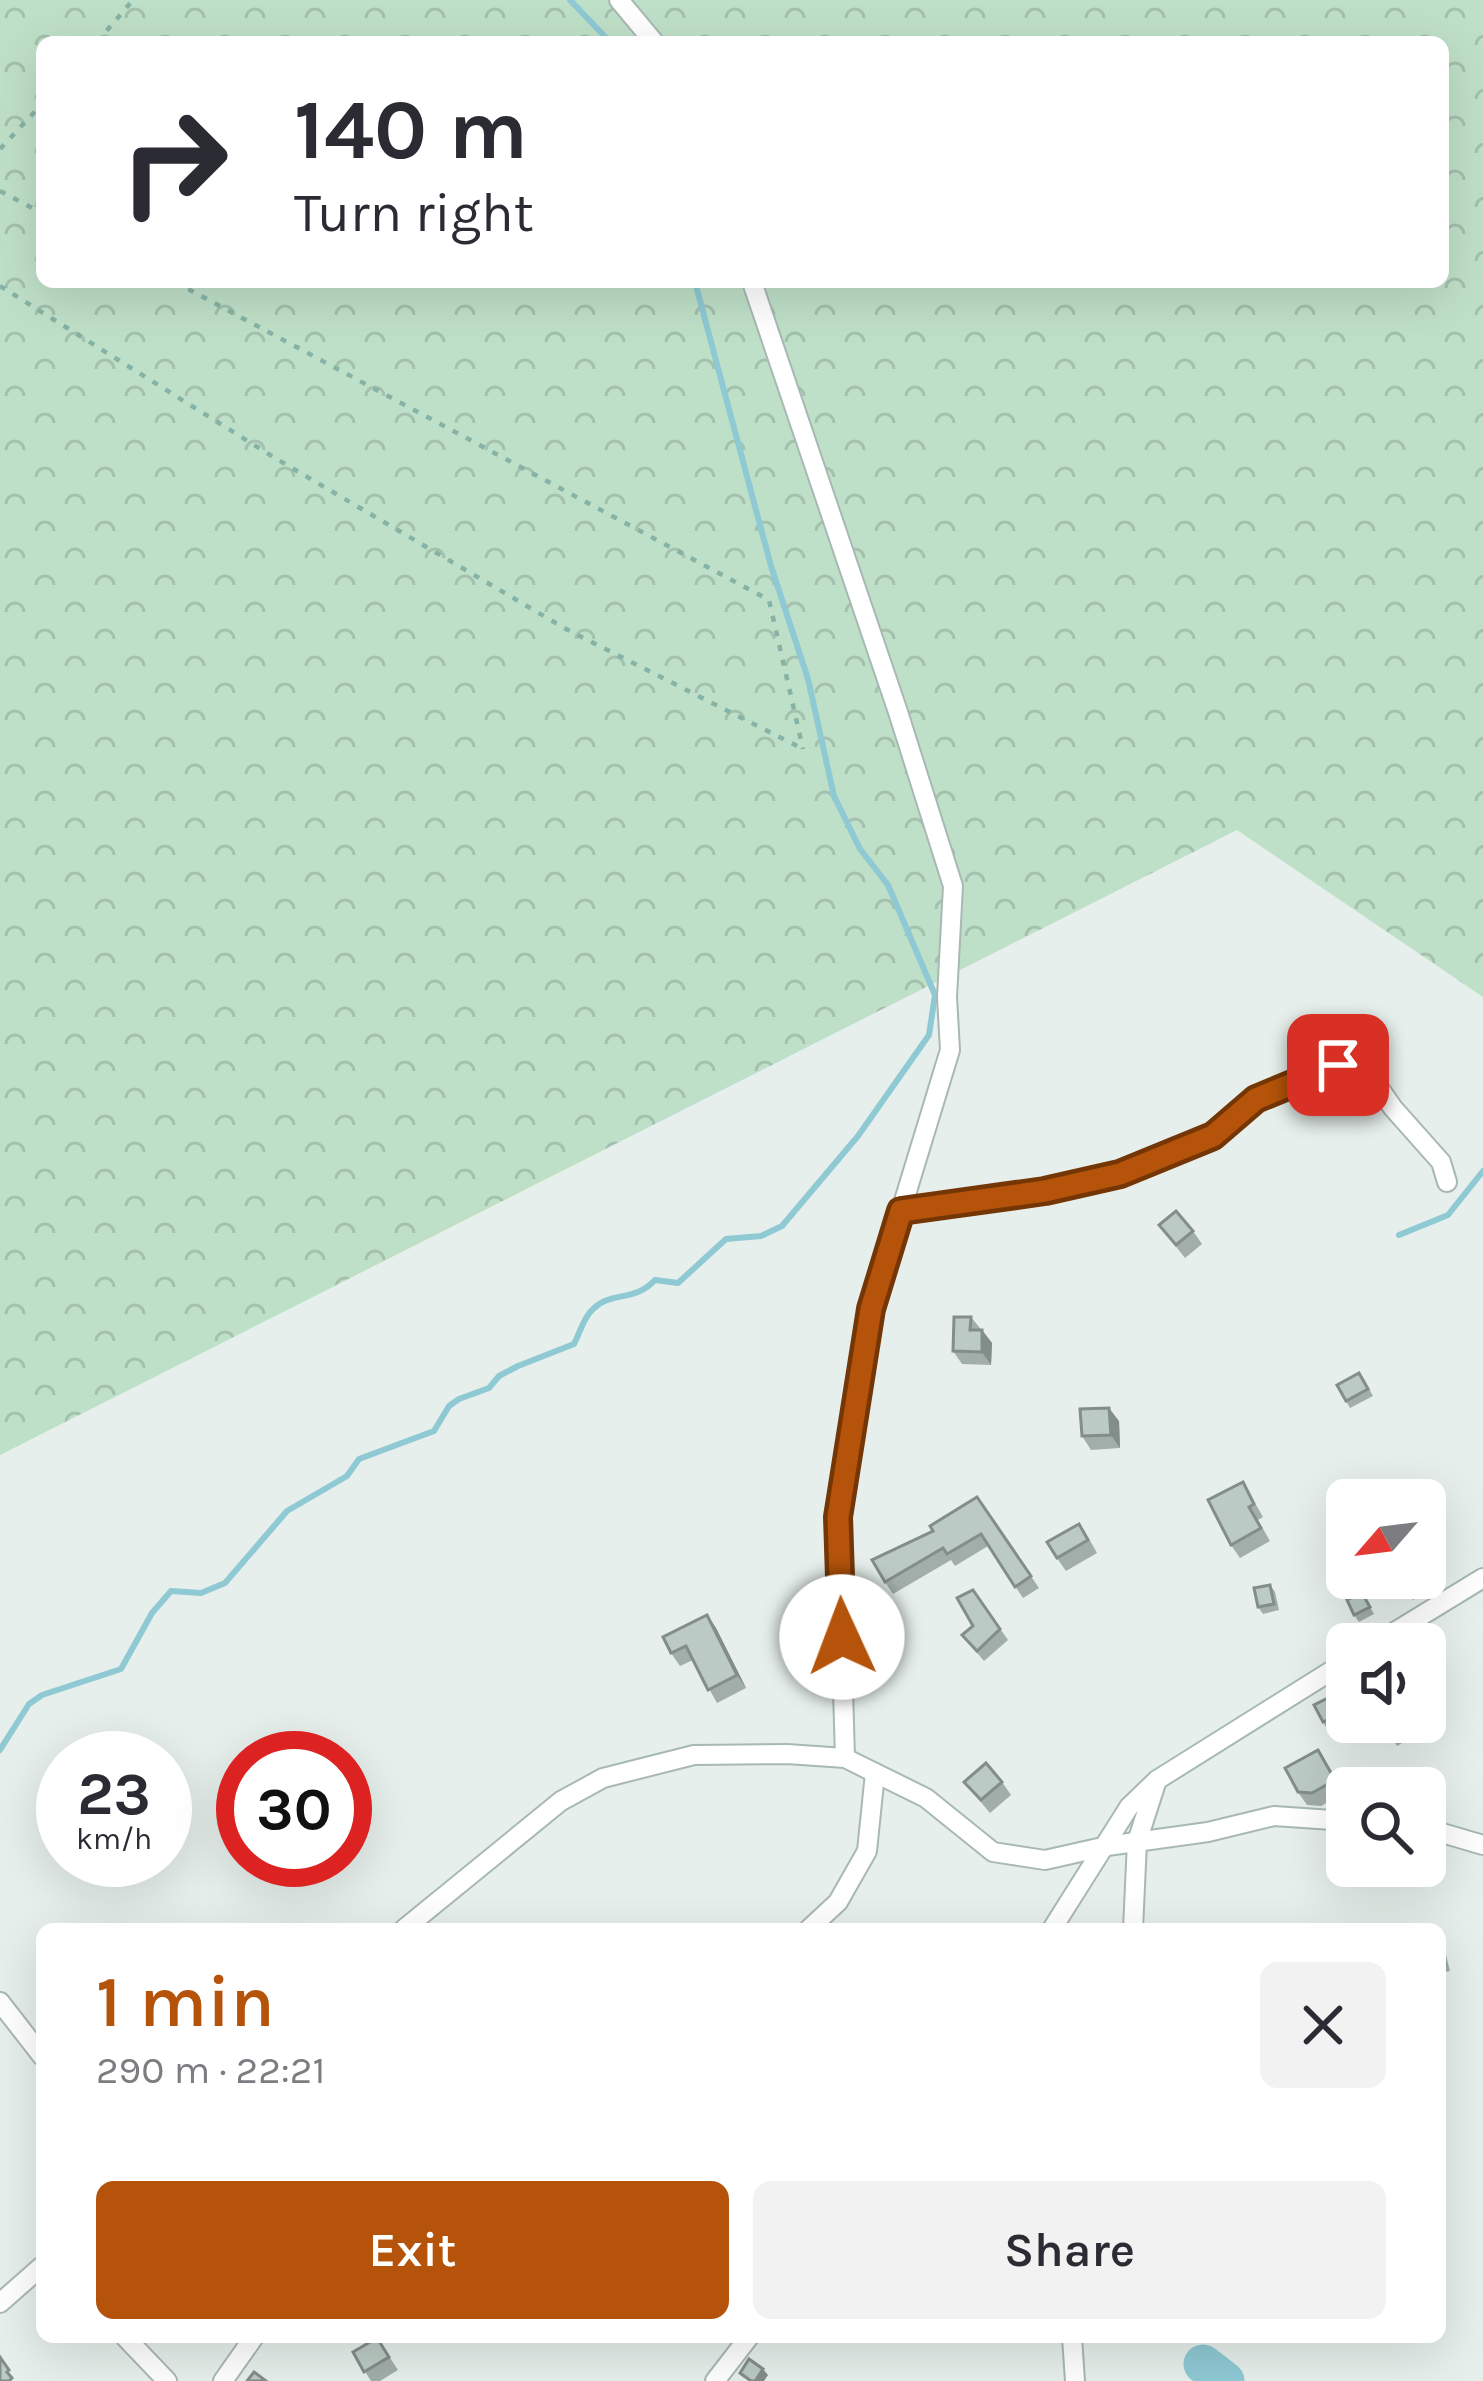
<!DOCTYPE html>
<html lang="en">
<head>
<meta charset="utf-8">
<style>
  :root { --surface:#fff; --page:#f2f2f3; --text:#2b2b33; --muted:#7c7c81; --accent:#b45309 }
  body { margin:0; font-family:Karla,sans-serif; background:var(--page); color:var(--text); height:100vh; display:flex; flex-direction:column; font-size:45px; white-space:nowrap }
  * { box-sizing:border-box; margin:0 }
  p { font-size:39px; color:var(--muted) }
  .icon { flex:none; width:66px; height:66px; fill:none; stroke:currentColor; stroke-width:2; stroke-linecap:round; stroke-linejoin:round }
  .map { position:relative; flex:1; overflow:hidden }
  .drawer { position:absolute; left:36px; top:1923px; width:1410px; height:420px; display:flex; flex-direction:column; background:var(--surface); border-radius:18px; box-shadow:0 12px 48px #0002 }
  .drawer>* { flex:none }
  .top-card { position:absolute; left:36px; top:36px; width:1413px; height:252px; border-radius:18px; box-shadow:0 12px 48px #0002; background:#fff; color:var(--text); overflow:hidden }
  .needle { width:78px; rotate:242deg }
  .buttons { position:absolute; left:1326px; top:1479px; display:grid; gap:24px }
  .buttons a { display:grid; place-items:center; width:120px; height:120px; border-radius:18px; background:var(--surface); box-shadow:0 12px 48px #0002; font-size:60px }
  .speed { position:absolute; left:36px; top:1731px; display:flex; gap:24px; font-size:60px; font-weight:700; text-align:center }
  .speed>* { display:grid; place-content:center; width:156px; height:156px; border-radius:50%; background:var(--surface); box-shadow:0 12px 48px #0002; line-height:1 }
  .speed small { font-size:30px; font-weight:400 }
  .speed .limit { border:18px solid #d22; background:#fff; color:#111 }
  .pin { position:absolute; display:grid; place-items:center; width:102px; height:102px; color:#fff; margin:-51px; border-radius:24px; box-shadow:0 6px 18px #0006 }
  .me { position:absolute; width:132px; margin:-66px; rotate:358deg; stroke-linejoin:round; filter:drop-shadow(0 0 9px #0008) }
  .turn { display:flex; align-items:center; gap:42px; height:252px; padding:0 60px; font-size:54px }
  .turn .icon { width:156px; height:156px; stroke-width:2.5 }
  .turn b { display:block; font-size:84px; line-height:102px }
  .round { display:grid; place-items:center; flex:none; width:126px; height:126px; border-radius:18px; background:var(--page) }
  .summary { display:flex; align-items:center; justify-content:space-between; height:204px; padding:0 60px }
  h1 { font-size:72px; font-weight:600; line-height:90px; color:var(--accent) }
  .action { display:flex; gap:24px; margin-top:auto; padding:24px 60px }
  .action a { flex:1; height:138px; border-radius:18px; background:var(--accent); color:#fff; font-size:48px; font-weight:600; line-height:138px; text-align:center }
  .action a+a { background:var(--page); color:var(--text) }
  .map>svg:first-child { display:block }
  .forest { fill:url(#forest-crowns); fill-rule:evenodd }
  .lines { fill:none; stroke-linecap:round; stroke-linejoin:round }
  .stream { stroke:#8ec9d4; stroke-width:6 }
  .river { stroke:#8ec9d4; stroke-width:39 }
  .minor-casing { stroke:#a8b8b2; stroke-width:22 }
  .path { stroke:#86b3a5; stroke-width:4.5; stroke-dasharray:6 9; stroke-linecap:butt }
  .minor { stroke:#fff; stroke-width:18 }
  .wall { fill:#a1aea9 }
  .shaded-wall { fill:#838d89 }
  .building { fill:#bbcac4; stroke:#838d89; stroke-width:3 }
  .route-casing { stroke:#753606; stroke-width:30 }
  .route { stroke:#b45309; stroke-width:21 }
</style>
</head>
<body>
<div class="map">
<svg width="1483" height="2381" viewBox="0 0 1483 2381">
  <defs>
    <pattern id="forest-crowns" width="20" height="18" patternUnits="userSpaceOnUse" patternTransform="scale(3)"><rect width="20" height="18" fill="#bfe0c8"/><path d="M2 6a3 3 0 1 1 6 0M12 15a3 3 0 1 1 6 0" fill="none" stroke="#a4c1ad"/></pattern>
  </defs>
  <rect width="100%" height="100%" fill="#e6efeb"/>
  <path class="forest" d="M0,0H1483V997L1237,830L0,1455ZM42,42H1443V282H42Z"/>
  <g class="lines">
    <g class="stream">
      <polyline points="570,0 610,42"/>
      <polyline points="1399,1235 1448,1215 1483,1171"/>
      <path d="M0,1750L29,1704L42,1695L121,1669L152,1613L171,1591L201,1593L225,1583L287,1511L347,1476L359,1459L434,1431L449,1406L459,1399L489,1388L499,1376L518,1366L574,1344C580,1333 583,1318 593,1309C611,1291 635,1302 655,1280L678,1283L726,1239L761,1236L782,1226L858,1136L929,1035L935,995L888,885L860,849L834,796L808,679L771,566L695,282"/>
    </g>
    <polyline class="river" points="1203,2364 1225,2381"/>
    <g class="minor-casing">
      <g id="minor">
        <polyline points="619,0 654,42"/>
        <polyline points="752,282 898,712 953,886 947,997 950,1050 871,1309 838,1517 845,1758"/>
        <polyline points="901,1211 1045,1191 1119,1174 1213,1136 1256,1099 1338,1065 1370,1075 1393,1108 1441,1162 1447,1182"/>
        <polyline points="1375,1644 1483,1578"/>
        <polyline points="1425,1828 1483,1845"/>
        <polyline points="404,1929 561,1801 603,1778 694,1755 787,1754 845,1758 926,1798 993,1852 1045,1860 1107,1846 1208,1832 1274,1816 1347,1821"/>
        <polyline points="809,1929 838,1902 867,1851 875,1773"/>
        <polyline points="1052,1929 1129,1807 1157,1780 1347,1661"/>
        <polyline points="1133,1929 1137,1842 1157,1780"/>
        <polyline points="0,2002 42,2056"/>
        <polyline points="0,2303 42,2266"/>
        <polyline points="125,2337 167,2381"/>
        <polyline points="1072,2337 1075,2381"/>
        <polyline points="223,2381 254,2337"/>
        <polyline points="715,2381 749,2337"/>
      </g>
    </g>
    <g class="path">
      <polyline points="97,42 133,0"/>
      <polyline points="0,149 42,104"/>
      <polyline points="0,191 42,213"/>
      <polyline points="175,282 769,600 803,749"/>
      <polyline points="0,286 275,458 566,629 803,749"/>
    </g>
    <use href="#minor" class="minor"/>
  </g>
  <g class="wall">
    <polygon points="1159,1225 1193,1231 1202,1244 1185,1258"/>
    <polygon points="971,1317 992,1343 991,1365 962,1364 953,1351"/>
    <polygon points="1364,1379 1373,1396 1350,1408 1346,1401"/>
    <polygon points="1119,1421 1120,1448 1091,1450 1082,1436"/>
    <polygon points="1243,1482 1263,1517 1258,1520 1270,1541 1240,1558 1231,1545"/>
    <polygon points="977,1497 1039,1588 1023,1598 988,1546 955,1566 951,1560 893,1594 885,1582 933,1531"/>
    <polygon points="1088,1537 1097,1553 1066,1571 1057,1558"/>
    <polygon points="1425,1570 1435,1586 1413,1600 1400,1578"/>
    <polygon points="1270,1585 1275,1592 1279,1610 1263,1614 1258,1607"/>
    <polygon points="973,1590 1008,1640 984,1661 962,1635 973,1626"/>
    <polygon points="1362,1593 1374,1614 1359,1622 1354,1615"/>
    <polygon points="707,1615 716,1628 746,1688 717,1703 693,1660 680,1666 671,1653"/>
    <polygon points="1330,1697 1343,1721 1327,1729 1323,1722"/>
    <polygon points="1382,1722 1417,1722 1422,1731 1397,1746"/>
    <polygon points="1318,1750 1344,1793 1321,1806 1307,1805 1298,1792"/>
    <polygon points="964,1782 1002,1782 1011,1795 990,1813"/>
    <polygon points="1440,1948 1446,1955 1450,1971 1440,1973"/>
    <polygon points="377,2338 398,2370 380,2381 371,2381 353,2352"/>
  </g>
  <g class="shaded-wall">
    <polygon points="982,1330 992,1343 991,1365 982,1352"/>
    <polygon points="1109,1408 1119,1421 1120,1448 1111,1435"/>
    <polygon points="707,1615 716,1628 746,1688 737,1675"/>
    <polygon points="763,2369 768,2375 764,2381 755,2381"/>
  </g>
  <g class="building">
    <polygon points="1176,1211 1193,1231 1176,1245 1159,1225"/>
    <polygon points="954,1317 971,1317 970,1330 982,1330 982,1352 953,1351"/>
    <polygon points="1359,1373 1368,1389 1346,1401 1337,1385"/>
    <polygon points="1109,1408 1111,1435 1082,1436 1080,1409"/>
    <polygon points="1243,1482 1254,1504 1249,1507 1261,1528 1231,1545 1208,1500"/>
    <polygon points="977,1497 1031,1576 1015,1587 981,1534 947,1554 943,1548 885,1582 872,1560 933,1531 930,1526"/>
    <polygon points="1079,1524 1088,1540 1057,1558 1047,1542"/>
    <polygon points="1425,1571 1430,1580 1408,1593 1400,1578 1425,1578"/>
    <polygon points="1270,1585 1274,1604 1258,1607 1254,1588"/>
    <polygon points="973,1590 1000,1629 977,1651 962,1635 973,1626 957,1598"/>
    <polygon points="1362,1593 1370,1607 1354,1615 1347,1600"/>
    <polygon points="707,1615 737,1675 708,1690 686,1646 671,1653 663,1637"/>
    <polygon points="1330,1697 1339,1714 1323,1722 1314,1705"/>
    <polygon points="1382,1722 1406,1722 1388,1732"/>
    <polygon points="1318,1750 1335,1780 1312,1793 1298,1792 1285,1768"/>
    <polygon points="986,1763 1002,1782 981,1800 964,1782"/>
    <polygon points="1363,1779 1380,1782 1379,1788 1362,1788"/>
    <polygon points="1440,1948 1445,1964 1440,1965"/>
    <polygon points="377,2338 389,2357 364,2372 353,2352"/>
    <polygon points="0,2357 9,2370 7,2372 12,2378 9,2381 0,2381"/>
    <polygon points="749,2359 763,2369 755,2381 751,2381 740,2373"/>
    <polygon points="254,2372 266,2381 247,2381"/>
  </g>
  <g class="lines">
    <g class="route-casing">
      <polyline id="route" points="842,1637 838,1517 871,1309 901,1211 1045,1191 1120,1174 1213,1136 1256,1099 1338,1065"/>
    </g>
    <use href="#route" class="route"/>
  </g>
</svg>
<div class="buttons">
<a><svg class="needle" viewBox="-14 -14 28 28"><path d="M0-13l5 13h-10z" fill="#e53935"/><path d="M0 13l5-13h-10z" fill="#7c7c81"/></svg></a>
<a><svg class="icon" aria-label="sound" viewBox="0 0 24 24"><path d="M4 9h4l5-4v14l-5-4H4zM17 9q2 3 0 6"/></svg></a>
<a><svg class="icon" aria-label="search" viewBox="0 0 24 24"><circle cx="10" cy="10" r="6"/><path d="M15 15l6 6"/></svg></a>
</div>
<div class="speed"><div>23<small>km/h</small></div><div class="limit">30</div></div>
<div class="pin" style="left:1338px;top:1065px;background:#d93025"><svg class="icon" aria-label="arrive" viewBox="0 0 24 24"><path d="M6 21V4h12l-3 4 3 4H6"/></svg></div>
<svg class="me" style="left:842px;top:1637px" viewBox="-20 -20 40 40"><circle r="19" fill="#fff"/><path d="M0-13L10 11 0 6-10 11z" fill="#b45309"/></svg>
<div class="top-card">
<div class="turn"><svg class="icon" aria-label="right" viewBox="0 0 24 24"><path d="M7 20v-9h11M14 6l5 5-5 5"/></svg><div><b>140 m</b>Turn right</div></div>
</div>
<section class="drawer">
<div class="summary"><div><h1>1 min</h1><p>290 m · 22:21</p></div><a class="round"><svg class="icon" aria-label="close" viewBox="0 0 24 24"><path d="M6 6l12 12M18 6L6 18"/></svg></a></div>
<div class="action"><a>Exit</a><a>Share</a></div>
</section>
</div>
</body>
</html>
